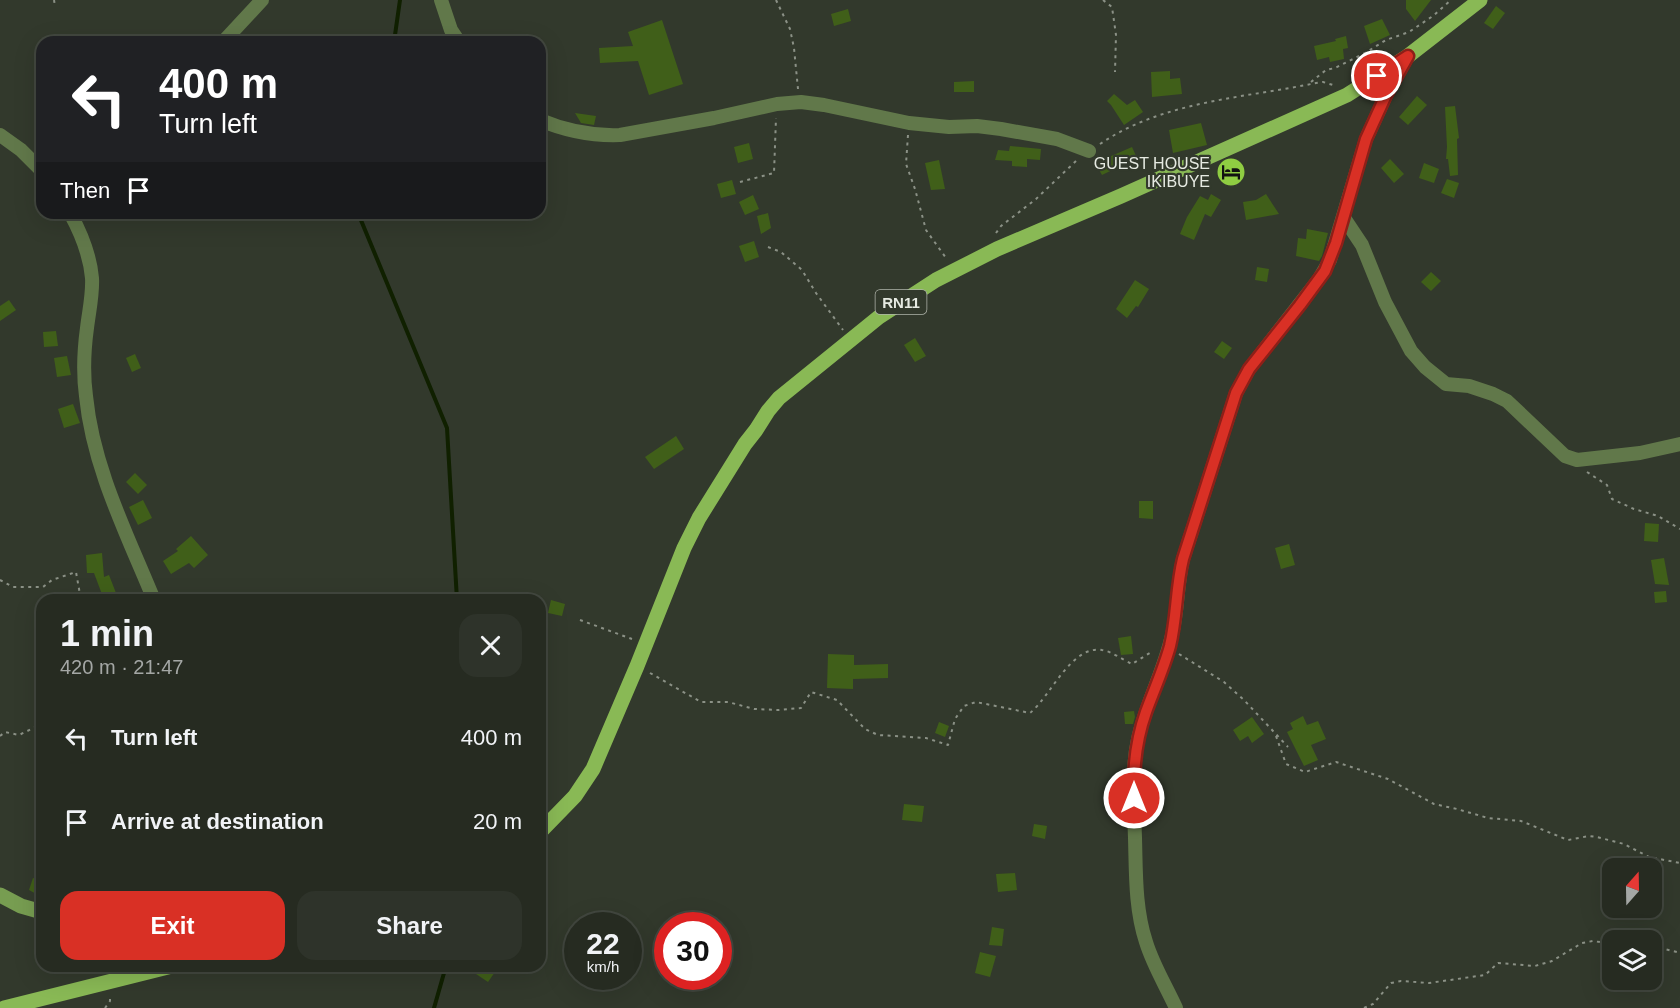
<!DOCTYPE html>
<html lang="en">
<head>
<meta charset="utf-8">
<style>
  :root { --surface:#262b21; --page:#2e332a; --text:#f1f3f6; --muted:#a4a7a5; --line:#42473f; --accent:#d93025 }
  body { margin:0; font-family:Arial,sans-serif; background:var(--page); color:var(--text); height:100vh; display:flex; flex-direction:column; font-size:22px; white-space:nowrap }
  * { box-sizing:border-box; margin:0 }
  p { font-size:20px; color:var(--muted) }
  .icon { flex:none; width:33px; height:33px; fill:none; stroke:currentColor; stroke-width:2; stroke-linecap:round; stroke-linejoin:round }
  .map { position:relative; flex:1; overflow:hidden }
  .sheet { position:absolute; left:36px; top:594px; width:510px; height:378px; display:flex; flex-direction:column; background:var(--surface); border-radius:18px; box-shadow:0 6px 24px #0002,0 0 0 2px var(--line) }
  .sheet>* { flex:none }
  .top-card { position:absolute; left:36px; top:36px; width:510px; height:183px; border-radius:18px; box-shadow:0 6px 24px #0002,0 0 0 2px var(--line); background:#202124; color:#fff; overflow:hidden }
  .needle { width:39px; rotate:20deg }
  .tools { position:absolute; left:1602px; top:858px; display:grid; gap:12px }
  .tools a { display:grid; place-items:center; width:60px; height:60px; border-radius:12px; background:var(--surface); box-shadow:0 6px 24px #0002,0 0 0 2px var(--line); font-size:30px }
  .speed { position:absolute; left:564px; top:912px; display:flex; gap:12px; font-size:30px; font-weight:700; text-align:center }
  .speed>* { display:grid; place-content:center; width:78px; height:78px; border-radius:50%; background:var(--surface); box-shadow:0 6px 24px #0002,0 0 0 2px var(--line); line-height:1 }
  .speed small { font-size:15px; font-weight:400 }
  .speed .limit { border:9px solid #d22; background:#fff; color:#111 }
  .pin { position:absolute; display:grid; place-items:center; width:51px; height:51px; color:#fff; margin:-26px; border:3px solid #fff; border-radius:50%; box-shadow:0 2px 6px #0007 }
  .me { position:absolute; width:66px; margin:-33px; rotate:0deg; stroke-linejoin:round; filter:drop-shadow(0 0 4px #0008) }
  .turn { display:flex; align-items:center; gap:21px; height:126px; padding:0 24px; font-size:27px }
  .turn .icon { width:78px; height:78px; stroke-width:2.5 }
  .turn b { display:block; font-size:42px; line-height:51px }
  .then { display:flex; align-items:center; height:57px; padding:0 24px; background:#0003; gap:12px; font-size:22px }
  .round { display:grid; place-items:center; flex:none; width:63px; height:63px; border-radius:18px; background:var(--page) }
  .head { display:flex; align-items:center; justify-content:space-between; height:102px; padding:0 24px }
  h1 { font-size:36px; font-weight:800; line-height:45px }
  .button { display:flex; gap:12px; margin-top:auto; padding:12px 24px }
  .button a { flex:1; height:69px; border-radius:18px; background:var(--accent); color:#fff; font-size:24px; font-weight:800; line-height:69px; text-align:center }
  .button a+a { background:var(--page); color:var(--text) }
  ul { padding:0; list-style:none }
  li { display:flex; align-items:center; gap:18px; height:84px; padding:0 24px }
  li div { flex:1 }
  li b { display:block; font-size:22px }
  li em { font-style:normal }
  .map>svg:first-child { display:block }
  .lines { fill:none; stroke-linecap:round; stroke-linejoin:round }
  .stream { stroke:#102000; stroke-width:4 }
  .building { fill:#405f19 }
  .path { stroke:#8b9186; stroke-width:2; stroke-dasharray:3 4.5; stroke-linecap:butt }
  .street { stroke:#61784a; stroke-width:14 }
  .secondary { stroke:#779d51; stroke-width:15 }
  .primary { stroke:#89b955; stroke-width:15 }
  .route-casing { stroke:#8d1f18; stroke-width:15 }
  .route { stroke:#d93025; stroke-width:10 }
  .labels { text-anchor:middle; dominant-baseline:central; stroke-width:4.5; stroke-linejoin:round; paint-order:stroke }
  .shield { fill:#32392c; stroke:#b0b5ab; stroke-width:1.5 }
  .shield-label { font-size:15px; font-weight:bold; fill:#e6eae2 }
  .poi-label { font-size:16px; fill:#e6eae2; stroke:#32392c; text-anchor:end }
</style>
</head>
<body>
<div class="map">
<svg width="1680" height="1008" viewBox="0 0 1680 1008">
  <rect width="100%" height="100%" fill="#32392c"/>
  <g class="lines">
    <g class="stream">
      <polyline points="394,42 400,0"/>
      <polyline points="358,213 447,428 457,600"/>
      <polyline points="434,1008 446,966"/>
    </g>
  </g>
  <g class="building">
    <polygon points="1406,0 1431,0 1415,21 1406,9"/>
    <polygon points="1496,6 1505,13 1493,29 1484,23"/>
    <polygon points="848,9 851,21 834,26 831,14"/>
    <polygon points="1382,19 1390,35 1370,44 1364,26"/>
    <polygon points="662,20 683,84 649,95 638,61 600,63 599,48 633,46 628,32"/>
    <polygon points="1346,36 1348,48 1343,49 1344,59 1330,62 1329,57 1317,60 1314,46 1336,41 1335,39"/>
    <polygon points="1170,71 1170,79 1180,78 1182,94 1152,97 1151,72"/>
    <polygon points="974,81 974,92 954,92 954,82"/>
    <polygon points="1114,94 1127,105 1135,100 1143,112 1124,125 1111,105 1107,101"/>
    <polygon points="1417,96 1427,105 1408,125 1399,117"/>
    <polygon points="1455,106 1459,138 1457,139 1458,175 1450,176 1448,159 1446,159 1447,147 1445,107"/>
    <polygon points="575,113 596,116 594,125 581,123"/>
    <polygon points="1201,123 1207,145 1173,153 1169,130"/>
    <polygon points="749,143 753,159 738,163 734,147"/>
    <polygon points="1010,146 1041,149 1040,160 1027,159 1027,167 1012,166 1012,161 995,160 998,150 1009,151"/>
    <polygon points="1132,147 1137,158 1102,175 1095,163"/>
    <polygon points="1390,159 1404,174 1394,183 1381,168"/>
    <polygon points="939,160 945,189 931,190 925,163"/>
    <polygon points="1424,163 1439,169 1434,183 1419,178"/>
    <polygon points="1447,179 1459,183 1454,198 1441,193"/>
    <polygon points="732,180 736,194 721,198 717,184"/>
    <polygon points="1211,194 1221,200 1211,217 1205,214 1194,240 1180,234 1187,217 1200,196 1208,200"/>
    <polygon points="1266,194 1279,214 1246,220 1243,202 1256,200"/>
    <polygon points="753,195 759,209 745,215 739,202"/>
    <polygon points="768,213 771,228 761,234 757,216"/>
    <polygon points="1307,229 1328,233 1322,256 1319,261 1296,256 1298,238 1306,239"/>
    <polygon points="754,241 759,257 745,262 739,246"/>
    <polygon points="1257,267 1269,269 1267,282 1255,280"/>
    <polygon points="1431,272 1441,281 1431,291 1421,282"/>
    <polygon points="1135,280 1149,289 1138,307 1136,306 1127,318 1116,309"/>
    <polygon points="9,300 16,310 0,321 0,306"/>
    <polygon points="56,331 58,346 44,347 43,332"/>
    <polygon points="915,338 926,356 915,362 904,345"/>
    <polygon points="1222,341 1232,348 1224,359 1214,352"/>
    <polygon points="135,354 141,368 132,372 126,358"/>
    <polygon points="67,356 71,375 57,377 54,358"/>
    <polygon points="73,404 80,423 64,428 58,409"/>
    <polygon points="676,436 684,449 654,469 645,457"/>
    <polygon points="135,473 147,485 138,494 126,482"/>
    <polygon points="143,500 152,518 138,525 129,507"/>
    <polygon points="1139,501 1153,501 1153,519 1139,518"/>
    <polygon points="1645,523 1659,524 1658,542 1644,541"/>
    <polygon points="191,536 208,555 194,568 189,563 171,574 163,561 178,551 176,549"/>
    <polygon points="1289,544 1295,565 1281,569 1275,548"/>
    <polygon points="102,553 104,577 109,575 116,593 103,597 94,573 87,573 86,555"/>
    <polygon points="1664,558 1669,585 1655,584 1651,560"/>
    <polygon points="1666,591 1667,602 1655,603 1654,592"/>
    <polygon points="551,600 565,604 562,616 548,613"/>
    <polygon points="1131,636 1133,654 1121,655 1118,638"/>
    <polygon points="828,654 854,655 854,665 888,664 888,678 853,679 853,689 827,688"/>
    <polygon points="1134,711 1135,717 1133,724 1125,724 1124,712"/>
    <polygon points="1303,716 1307,725 1318,721 1326,739 1311,745 1318,760 1304,766 1287,732 1293,729 1290,723"/>
    <polygon points="1252,717 1264,734 1252,743 1248,736 1240,741 1233,730"/>
    <polygon points="939,722 949,726 945,737 935,733"/>
    <polygon points="904,804 924,806 922,822 902,820"/>
    <polygon points="1034,824 1047,826 1045,839 1032,836"/>
    <polygon points="1015,873 1017,890 998,892 996,874"/>
    <polygon points="33,878 42,881 42,897 29,890"/>
    <polygon points="992,927 1004,929 1002,946 989,945"/>
    <polygon points="980,952 996,956 990,977 975,973"/>
    <polygon points="464,966 486,966 495,972 488,982"/>
  </g>
  <g class="lines">
    <g class="path">
      <polyline points="54,0 55,6"/>
      <polyline points="776,0 790,29 794,48 798,89"/>
      <polyline points="1103,0 1112,7 1116,35 1115,72"/>
      <polyline points="1311,82 1326,70 1335,68 1365,53 1386,40 1409,32 1433,16 1451,0"/>
      <polyline points="908,135 906,164 915,189 926,230 946,258"/>
      <path d="M1100,144C1163,101 1244,98 1316,83L1323,82L1333,85"/>
      <polyline points="740,182 774,173 776,118"/>
      <polyline points="996,233 1001,226 1036,199 1076,161"/>
      <polyline points="768,247 781,252 802,270 816,293 843,330"/>
      <polyline points="1587,472 1607,485 1612,499 1634,509 1658,516 1680,529"/>
      <polyline points="0,580 13,587 43,587 52,580 76,572 81,600"/>
      <polyline points="580,620 632,639"/>
      <polyline points="1179,654 1224,682 1244,700 1288,747"/>
      <path d="M650,673L701,702H728L754,709L778,710L801,708L811,692L837,700L865,729L878,735L926,738L948,745L955,719L964,706L976,702L1030,713C1051,696 1071,645 1102,650C1111,651 1123,660 1132,664L1153,651"/>
      <polyline points="0,736 5,732 19,735 42,724"/>
      <polyline points="1276,736 1286,764 1305,772 1336,762 1388,779 1434,804 1457,809 1488,818 1521,821 1568,840 1589,836 1597,837 1624,844 1649,857 1680,863"/>
      <polyline points="1652,946 1677,952 1680,955"/>
      <polyline points="105,1008 110,1001 110,997"/>
      <polyline points="1364,1008 1373,1004 1391,983 1401,981 1429,983 1485,975 1498,963 1535,966 1552,961 1582,943 1593,941 1612,944"/>
    </g>
    <g class="street">
      <polyline points="441,0 451,30 459,42"/>
      <polyline points="223,42 262,0"/>
      <path d="M540,120C566,131 593,136 620,135L714,118L777,104L801,102L824,105L909,123L949,127L977,126L1001,129L1057,139L1089,151"/>
      <polyline points="0,135 21,150 42,171"/>
      <path d="M70,213C81,233 90,255 92,278C93,294 89,311 87,328C84,350 83,374 86,396C93,468 127,534 154,600"/>
      <polyline points="1344,218 1362,245 1385,302 1411,351 1425,367 1446,384 1469,386 1493,394 1507,401 1565,456 1577,460 1640,453 1680,444"/>
      <path d="M1176,1008C1166,986 1153,965 1146,942C1135,909 1136,872 1135,838C1134,805 1131,771 1138,739C1146,703 1164,671 1172,635C1178,610 1177,584 1183,559L1236,393L1249,369L1319,279L1330,260L1366,139L1386,95L1408,56"/>
    </g>
    <polyline class="secondary" points="0,895 21,906 42,912"/>
    <g class="primary">
      <polyline points="540,832 575,796 593,769 637,666 684,548 699,518 745,444 756,430 768,411 779,398 879,317 936,280 997,249 1121,196 1347,95 1408,56 1480,0"/>
      <polyline points="4,1008 172,966"/>
    </g>
  </g>
  <g class="lines">
    <g class="route-casing">
      <path id="route" d="M1134,798C1133,768 1136,740 1146,712C1154,690 1164,668 1170,646C1177,617 1176,587 1183,559L1236,393L1249,369L1300,305L1325,271L1336,243L1366,139L1386,95L1408,56L1377,76"/>
    </g>
    <use href="#route" class="route"/>
  </g>
  <defs>
    <g id="hotel-disc" transform="scale(1.5)"><circle r="9.5" fill="#8fcd42" stroke="#32392c"/><path d="M-6-4.5h1.5V1H6V5H4.5V3h-9V5H-6ZM-4 0a1.8 1.8 0 1 1 3.6 0ZM.5 0V-2.5h3Q6-2.5 6 0Z" fill="#111"/></g>
  </defs>
  <g fill-rule="evenodd">
    <use href="#hotel-disc" x="1231" y="172"/>
  </g>
  <g class="labels">
    <rect class="shield" x="875.5" y="290" width="51" height="24" rx="4.5"/>
    <g class="shield-label">
      <text x="901" y="302">RN11</text>
    </g>
    <g class="poi-label">
      <text x="1210" y="163">GUEST HOUSE<tspan x="1210" dy="18">IKIBUYE</tspan></text>
    </g>
  </g>
</svg>
<div class="tools">
<a><svg class="needle" viewBox="-14 -14 28 28"><path d="M0-13l5 13h-10z" fill="#e53935"/><path d="M0 13l5-13h-10z" fill="#a4a7a5"/></svg></a>
<a><svg class="icon" aria-label="layers" viewBox="0 0 24 24"><path d="M12 4l9 5-9 5-9-5zM3 14l9 5 9-5"/></svg></a>
</div>
<div class="speed"><div>22<small>km/h</small></div><div class="limit">30</div></div>
<div class="pin" style="left:1377px;top:76px;background:#d93025"><svg class="icon" aria-label="arrive" viewBox="0 0 24 24"><path d="M6 21V4h12l-3 4 3 4H6"/></svg></div>
<svg class="me" style="left:1134px;top:798px" viewBox="-20 -20 40 40"><circle r="17" fill="#d93025" stroke="#fff" stroke-width="3"/><path d="M0-11L8 9 0 5-8 9z" fill="#fff"/></svg>
<div class="top-card">
<div class="turn"><svg class="icon" aria-label="left" viewBox="0 0 24 24"><path d="M17 20v-9H6M10 6l-5 5 5 5"/></svg><div><b>400 m</b>Turn left</div></div>
<div class="then">Then<svg class="icon" aria-label="arrive" viewBox="0 0 24 24"><path d="M6 21V4h12l-3 4 3 4H6"/></svg></div>
</div>
<section class="sheet">
<div class="head"><div><h1>1 min</h1><p>420 m · 21:47</p></div><a class="round"><svg class="icon" aria-label="close" viewBox="0 0 24 24"><path d="M6 6l12 12M18 6L6 18"/></svg></a></div>
<ul>
<li><svg class="icon" aria-label="left" viewBox="0 0 24 24"><path d="M17 20v-9H6M10 6l-5 5 5 5"/></svg><div><b>Turn left</b></div><em>400 m</em></li>
<li><svg class="icon" aria-label="arrive" viewBox="0 0 24 24"><path d="M6 21V4h12l-3 4 3 4H6"/></svg><div><b>Arrive at destination</b></div><em>20 m</em></li>
</ul>
<div class="button"><a>Exit</a><a>Share</a></div>
</section>
</div>
</body>
</html>
